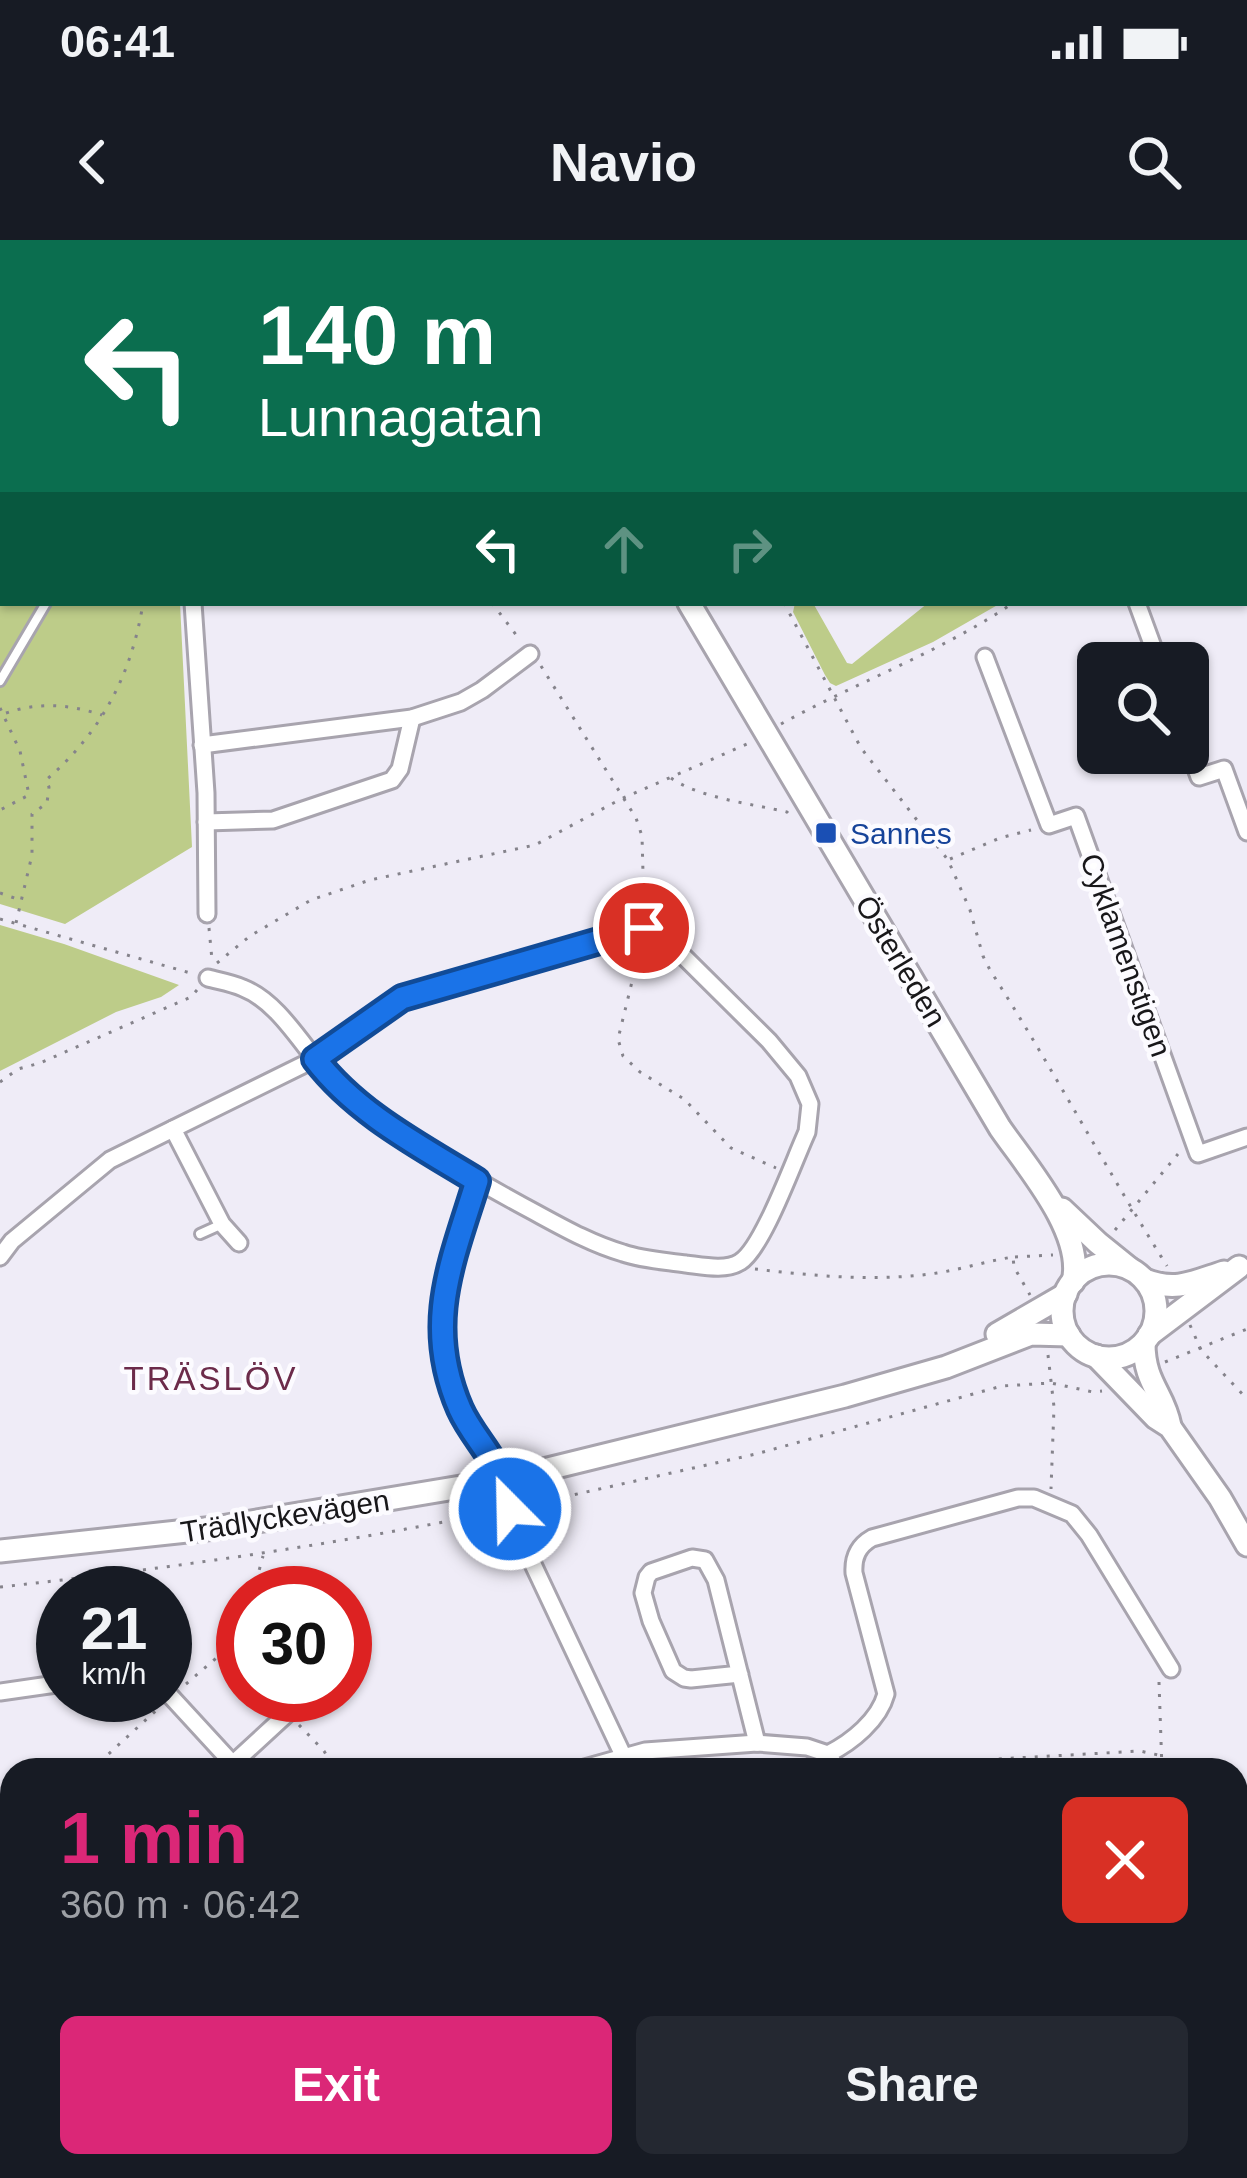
<!DOCTYPE html>
<html lang="en">
<head>
<meta charset="utf-8">
<style>
  :root { --surface:#171b24; --page:#242831; --text:#f1f3f6; --muted:#9ea1a6; --accent:#db2777 }
  body { margin:0; font-family:Helvetica,sans-serif; background:var(--page); color:var(--text); height:100vh; display:flex; flex-direction:column; font-size:45px; white-space:nowrap }
  * { box-sizing:border-box; margin:0 }
  p { font-size:39px; color:var(--muted) }
  .icon { flex:none; width:66px; height:66px; fill:none; stroke:currentColor; stroke-width:2; stroke-linecap:round; stroke-linejoin:round }
  .map { position:relative; flex:1; overflow:hidden }
  .details { position:absolute; left:0px; top:1518px; width:1248px; height:420px; display:flex; flex-direction:column; background:var(--surface); border-radius:36px 36px 0 0; box-shadow:0 3px 9px #0004 }
  .details>* { flex:none }
  .banner { position:absolute; left:0px; top:0px; width:1248px; height:366px; box-shadow:0 3px 9px #0004; background:#0b6e4f; color:#fff; overflow:hidden }
  .buttons { position:absolute; left:1077px; top:402px; display:grid; gap:24px }
  .buttons a { display:grid; place-items:center; width:132px; height:132px; border-radius:18px; background:var(--surface); box-shadow:0 3px 9px #0004; font-size:60px }
  .speed { position:absolute; left:36px; top:1326px; display:flex; gap:24px; font-size:60px; font-weight:700; text-align:center }
  .speed>* { display:grid; place-content:center; width:156px; height:156px; border-radius:50%; background:var(--surface); box-shadow:0 3px 9px #0004; line-height:1 }
  .speed small { font-size:30px; font-weight:400 }
  .speed .limit { border:18px solid #d22; background:#fff; color:#111 }
  .pin { position:absolute; display:grid; place-items:center; width:102px; height:102px; color:#fff; margin:-51px; border:6px solid #fff; border-radius:50%; box-shadow:0 3px 12px #0007 }
  .me { position:absolute; width:132px; margin:-66px; rotate:337deg; stroke-linejoin:round; filter:drop-shadow(0 0 9px #0008) }
  .turn { display:flex; align-items:center; gap:42px; height:252px; padding:0 60px; font-size:54px }
  .turn .icon { width:156px; height:156px; stroke-width:2.5 }
  .turn b { display:block; font-size:84px; line-height:102px }
  .lanes { display:flex; align-items:center; height:114px; padding:0 60px; background:#0003; justify-content:center; gap:60px; direction:ltr }
  .lanes .off { opacity:.35 }
  .round { display:grid; place-items:center; flex:none; width:126px; height:126px; border-radius:18px; background:var(--page) }
  .headline { display:flex; align-items:center; justify-content:space-between; height:204px; padding:0 60px }
  h1 { font-size:72px; font-weight:700; line-height:90px; color:var(--accent) }
  .cta { display:flex; gap:24px; margin-top:auto; padding:24px 60px }
  .cta a { flex:1; height:138px; border-radius:18px; background:var(--accent); color:#fff; font-size:48px; font-weight:700; line-height:138px; text-align:center }
  .cta a+a { background:var(--page); color:var(--text) }
  .status { display:flex; justify-content:space-between; align-items:center; height:84px; padding:0 60px; background:var(--surface); direction:ltr }
  .status svg { height:33px; fill:currentColor }
  header { display:flex; justify-content:space-between; align-items:center; height:156px; padding:0 60px; background:var(--surface); font-size:54px; font-weight:700 }
  .map>svg:first-child { display:block }
  .green { fill:#bdcc89 }
  .lines { fill:none; stroke-linecap:round; stroke-linejoin:round }
  .lane-casing { stroke:#a8a4ae; stroke-width:14 }
  .street-casing { stroke:#a8a4ae; stroke-width:21 }
  .secondary-casing { stroke:#a8a4ae; stroke-width:27 }
  .path { stroke:#85838b; stroke-width:3; stroke-dasharray:3 9; stroke-linecap:butt }
  .lane { stroke:#fff; stroke-width:8 }
  .street { stroke:#fff; stroke-width:15 }
  .secondary { stroke:#fff; stroke-width:21 }
  .route-casing { stroke:#114b97; stroke-width:30 }
  .route { stroke:#1a73e8; stroke-width:21 }
  .transit-dot { fill:#1a4fb4; stroke:#fcfbff; stroke-width:4.5 }
  .labels { text-anchor:middle; dominant-baseline:central; stroke-width:9; stroke-linejoin:round; paint-order:stroke }
  .transit-label { font-size:30px; fill:#164399; stroke:#fcfbff; text-anchor:start }
  .street-label { font-size:30px; fill:#18171a; stroke:#fcfbff }
  .neighbourhood-label { font-size:33px; letter-spacing:3px; fill:#6c2b4a; stroke:#fcfbff }
</style>
</head>
<body>
<div class="status"><b>06:41</b><svg viewBox="0 0 49 12"><path d="M0 12V9h3v3zM5 12V6h3v6zM10 12V3h3v9zM15 12V0h3v12zM26 1h20v11H26zM47 4h2v5h-2z"/></svg></div>
<header><svg class="icon" aria-label="back" viewBox="0 0 24 24"><path d="M15 5l-7 7 7 7"/></svg>Navio<svg class="icon" aria-label="search" viewBox="0 0 24 24"><circle cx="10" cy="10" r="6"/><path d="M15 15l6 6"/></svg></header>
<div class="map">
<svg width="1247" height="1938" viewBox="0 0 1247 1938">
  <rect width="100%" height="100%" fill="#efecf7"/>
  <g class="green">
    <polygon points="0,132 3,133 3,363 180,363 192,607 65,684 0,664"/>
    <polygon points="795,363 813,363 847,423 852,424 928,363 1001,363 933,402 836,446 830,443 825,435 793,372"/>
    <polygon points="0,685 64,704 179,745 161,757 116,772 0,831"/>
  </g>
  <g class="lines">
    <g class="lane-casing">
      <g id="lane">
        <polyline points="0,441 46,363"/>
        <polyline points="200,994 220,985"/>
        <polyline points="655,1926 662,1938"/>
        <polyline points="629,1938 640,1926"/>
      </g>
    </g>
    <g class="street-casing">
      <g id="street">
        <polyline points="161,0 162,3"/>
        <polyline points="701,3 704,0"/>
        <polyline points="934,3 936,0"/>
        <polyline points="1159,3 1161,0"/>
        <polyline points="193,363 206,553 207,674"/>
        <polyline points="1137,363 1159,423"/>
        <polyline points="985,417 1049,585 1076,576 1198,914 1247,897"/>
        <polyline points="202,505 412,478 461,462 482,450 530,414"/>
        <polyline points="1188,506 1199,537 1224,529 1247,592"/>
        <polyline points="206,582 273,580 392,540 400,529 412,478"/>
        <polyline points="173,889 222,984 239,1003"/>
        <polyline points="477,941 448,1037 441,1070 444,1113 460,1169 503,1240 522,1301 630,1530"/>
        <path d="M0,1017L12,1001L110,920L315,819L389,765L402,758L498,728L654,687L769,801L798,836L810,864L807,892C794,920 763,1008 740,1022C726,1031 703,1026 686,1024C666,1021 643,1020 623,1013C588,1003 555,983 523,966C464,934 406,899 352,859C314,830 287,765 243,748C232,743 219,741 208,738"/>
        <polyline points="740,1434 691,1439 684,1438 673,1431 651,1381 643,1353 647,1337 651,1332 692,1318 705,1320 716,1340 757,1503"/>
        <polyline points="345,1439 353,1435"/>
        <polyline points="165,1450 233,1524"/>
        <polyline points="0,1452 63,1443"/>
        <path d="M828,1514C852,1502 879,1480 886,1454L854,1333C853,1317 858,1306 872,1298L1018,1258H1034L1072,1274L1089,1295L1171,1429"/>
        <polyline points="226,1530 288,1473 315,1455"/>
        <polyline points="577,1530 645,1511 757,1503 807,1507 828,1514 838,1530"/>
        <polyline points="1236,1807 1247,1802"/>
        <polyline points="0,1811 12,1819"/>
        <polyline points="159,1926 171,1938"/>
        <polyline points="119,1938 129,1926"/>
      </g>
    </g>
    <g class="secondary-casing">
      <g id="secondary">
        <polyline points="486,0 488,3"/>
        <polyline points="62,3 66,0"/>
        <polyline points="0,70 3,66"/>
        <path d="M689,363L1000,888C1027,927 1085,993 1073,1042"/>
        <polyline points="1062,969 1098,1003 1129,1028"/>
        <circle cx="1109" cy="1071" r="47"/>
        <path d="M1145,1040C1176,1052 1193,1042 1224,1032"/>
        <polyline points="997,1094 1066,1054"/>
        <polyline points="1149,1095 1239,1027"/>
        <path d="M1144,1103C1144,1144 1164,1153 1170,1186"/>
        <polyline points="1096,1116 1156,1178 1170,1187 1220,1258 1247,1305"/>
        <polyline points="0,1311 215,1288 503,1240 845,1156 946,1127 1031,1094 1069,1095"/>
      </g>
    </g>
    <g class="path">
      <polyline points="568,0 570,3"/>
      <polyline points="1236,0 1239,3"/>
      <polyline points="24,3 26,0"/>
      <polyline points="1245,11 1247,13"/>
      <polyline points="0,29 3,26"/>
      <polyline points="0,135 3,142"/>
      <polyline points="0,258 3,253"/>
      <polyline points="1245,284 1247,283"/>
      <polyline points="492,363 520,400"/>
      <path d="M784,363L861,508L948,620L970,670L983,716L990,730C1052,827 1106,929 1167,1026"/>
      <polyline points="541,426 636,578 642,596 644,670"/>
      <polyline points="0,468 20,511 29,555 0,570"/>
      <path d="M6,473C39,462 68,464 102,475"/>
      <path d="M781,484C857,442 941,412 1013,363"/>
      <path d="M671,538C699,558 753,564 787,572L792,577"/>
      <polyline points="950,619 1000,598 1031,590"/>
      <polyline points="0,653 20,660"/>
      <polyline points="0,679 194,734"/>
      <path d="M16,683L32,615V574L47,563L49,547L46,540C101,493 132,434 143,363"/>
      <polyline points="209,688 212,720"/>
      <polyline points="640,709 618,799 623,816 640,832 684,859 731,908 776,928"/>
      <polyline points="217,723 250,696 311,660 370,640 535,605 621,559 747,504"/>
      <polyline points="0,842 18,829 40,823 191,757 197,750"/>
      <polyline points="1115,990 1178,914"/>
      <polyline points="1015,1017 1053,1015"/>
      <path d="M755,1029C814,1036 879,1042 937,1033C963,1029 987,1021 1013,1017L1014,1027L1030,1055"/>
      <polyline points="1190,1085 1201,1110 1247,1159"/>
      <polyline points="1048,1115 1054,1167 1051,1249"/>
      <polyline points="1165,1122 1247,1089"/>
      <polyline points="528,1265 756,1214 1002,1146 1051,1143 1093,1152 1102,1151"/>
      <path d="M0,1347C166,1329 331,1305 495,1272"/>
      <polyline points="253,1353 263,1316"/>
      <polyline points="1159,1442 1162,1530"/>
      <polyline points="186,1444 236,1401 243,1387"/>
      <polyline points="299,1485 324,1511 335,1530"/>
      <polyline points="855,1527 1140,1511 1163,1516"/>
      <polyline points="91,1530 161,1466"/>
      <polyline points="0,1613 12,1603"/>
      <polyline points="1236,1749 1247,1764"/>
      <polyline points="317,1926 328,1938"/>
      <polyline points="429,1938 443,1926"/>
    </g>
    <use href="#lane" class="lane"/>
    <use href="#street" class="street"/>
    <use href="#secondary" class="secondary"/>
  </g>
  <g class="lines">
    <g class="route-casing">
      <path id="route" d="M510,1269C508,1260 507,1250 503,1241C493,1215 471,1194 460,1169C423,1084 452,1022 477,941C420,906 356,873 315,819L402,758L644,688"/>
    </g>
    <use href="#route" class="route"/>
  </g>
  <rect class="transit-dot" x="814" y="581" width="24" height="24" rx="6"/>
  <g class="labels">
    <g class="transit-label">
      <text x="850" y="593">Sannes</text>
    </g>
    <g class="street-label">
      <text transform="translate(1126 715) rotate(70)">Cyklamenstigen</text>
      <text transform="translate(901 721) rotate(59)">Österleden</text>
      <text transform="translate(285 1276) rotate(-9)">Trädlyckevägen</text>
    </g>
    <g class="neighbourhood-label">
      <text x="211" y="1138">TRÄSLÖV</text>
    </g>
  </g>
</svg>
<div class="buttons">
<a><svg class="icon" aria-label="search" viewBox="0 0 24 24"><circle cx="10" cy="10" r="6"/><path d="M15 15l6 6"/></svg></a>
</div>
<div class="speed"><div>21<small>km/h</small></div><div class="limit">30</div></div>
<div class="pin" style="left:644px;top:688px;background:#d93025"><svg class="icon" aria-label="arrive" viewBox="0 0 24 24"><path d="M6 21V4h12l-3 4 3 4H6"/></svg></div>
<svg class="me" style="left:510px;top:1269px" viewBox="-20 -20 40 40"><circle r="17" fill="#1a73e8" stroke="#fff" stroke-width="3"/><path d="M0-11L8 9 0 5-8 9z" fill="#fff"/></svg>
<div class="banner">
<div class="turn"><svg class="icon" aria-label="left" viewBox="0 0 24 24"><path d="M17 20v-9H6M10 6l-5 5 5 5"/></svg><div><b>140 m</b>Lunnagatan</div></div>
<div class="lanes"><svg class="icon" aria-label="left" viewBox="0 0 24 24"><path d="M17 20v-9H6M10 6l-5 5 5 5"/></svg><svg class="icon off" aria-label="ahead" viewBox="0 0 24 24"><path d="M12 20V5M6 11l6-6 6 6"/></svg><svg class="icon off" aria-label="right" viewBox="0 0 24 24"><path d="M7 20v-9h11M14 6l5 5-5 5"/></svg></div>
</div>
<section class="details">
<div class="headline"><div><h1>1 min</h1><p>360 m · 06:42</p></div><a class="round" style="background:#d93025;color:#fff"><svg class="icon" aria-label="close" viewBox="0 0 24 24"><path d="M6 6l12 12M18 6L6 18"/></svg></a></div>
<div class="cta"><a>Exit</a><a>Share</a></div>
</section>
</div>
</body>
</html>
